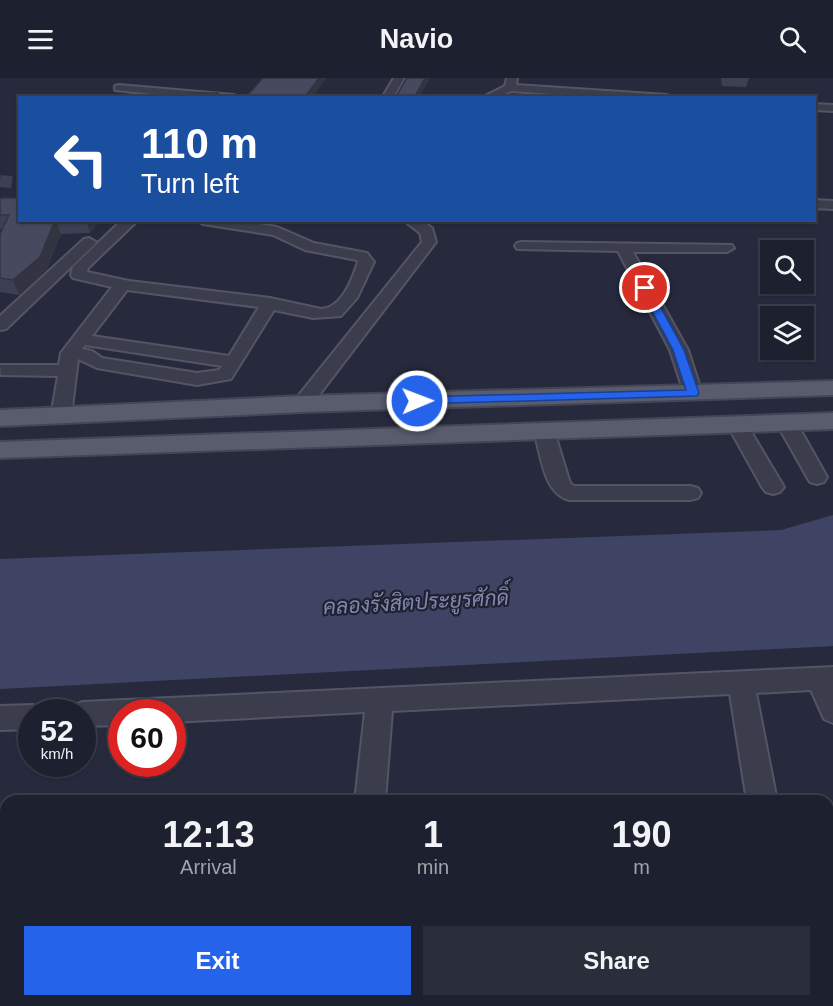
<!DOCTYPE html>
<html lang="en">
<head>
<meta charset="utf-8">
<style>
  :root { --surface:#1d202e; --page:#2a2d3a; --text:#f1f3f6; --muted:#a0a3aa; --line:#3b3e4a; --accent:#2563eb }
  body { margin:0; font-family:Helvetica,Sarabun,sans-serif; background:var(--page); color:var(--text); height:100vh; display:flex; flex-direction:column; font-size:22px; white-space:nowrap }
  * { box-sizing:border-box; margin:0 }
  p { font-size:20px; color:var(--muted) }
  .icon { flex:none; width:33px; height:33px; fill:none; stroke:currentColor; stroke-width:2; stroke-linecap:round; stroke-linejoin:round }
  .map { position:relative; flex:1; overflow:hidden }
  .side { position:absolute; left:0px; top:717px; width:834px; height:212px; display:flex; flex-direction:column; background:var(--surface); border-radius:18px 18px 0 0; box-shadow:0 2px 4px #0004,0 0 0 2px var(--line) }
  .side>* { flex:none }
  .top-card { position:absolute; left:18px; top:18px; width:798px; height:126px; border-radius:0px; box-shadow:0 2px 4px #0004,0 0 0 2px var(--line); background:#1a4fa0; color:#fff; overflow:hidden }
  .controls { position:absolute; left:760px; top:162px; display:grid; gap:12px }
  .controls a { display:grid; place-items:center; width:54px; height:54px; border-radius:0px; background:var(--surface); box-shadow:0 2px 4px #0004,0 0 0 2px var(--line); font-size:30px }
  .speed { position:absolute; left:18px; top:621px; display:flex; gap:12px; font-size:30px; font-weight:700; text-align:center }
  .speed>* { display:grid; place-content:center; width:78px; height:78px; border-radius:50%; background:var(--surface); box-shadow:0 2px 4px #0004,0 0 0 2px var(--line); line-height:1 }
  .speed small { font-size:15px; font-weight:400 }
  .speed .limit { border:9px solid #d22; background:#fff; color:#111 }
  .pin { position:absolute; display:grid; place-items:center; width:51px; height:51px; color:#fff; margin:-26px; border:3px solid #fff; border-radius:50%; box-shadow:0 2px 6px #0007 }
  .me { position:absolute; width:66px; margin:-33px; rotate:89deg; stroke-linejoin:round; filter:drop-shadow(0 0 4px #0008) }
  .turn { display:flex; align-items:center; gap:21px; height:126px; padding:0 24px; font-size:27px }
  .turn .icon { width:78px; height:78px; stroke-width:2.5 }
  .turn b { display:block; font-size:42px; line-height:51px }
  .eta { display:flex; justify-content:space-evenly; align-items:center; height:102px; text-align:center }
  .eta b { font-size:36px; font-weight:700; line-height:42px }
  .primary-button { display:flex; gap:12px; margin-top:auto; padding:12px 24px }
  .primary-button a { flex:1; height:69px; border-radius:0px; background:var(--accent); color:#fff; font-size:24px; font-weight:700; line-height:69px; text-align:center }
  .primary-button a+a { background:var(--page); color:var(--text) }
  header { display:flex; justify-content:space-between; align-items:center; height:78px; padding:0 24px; background:var(--surface); font-size:27px; font-weight:700 }
  .map>svg:first-child { display:block }
  .water { fill:#3f4464 }
  .lines { fill:none; stroke-linecap:round; stroke-linejoin:round }
  .minor-tunnel { stroke:#3d3f52; stroke-width:12; stroke-dasharray:12 6; stroke-linecap:butt }
  .minor-casing { stroke:#535565; stroke-width:4 }
  .major-casing { stroke:#444656; stroke-width:4 }
  .minor { fill:#3b3d4d; fill-rule:evenodd }
  .major { fill:#595c6d; fill-rule:evenodd }
  .wall { fill:#3d4052 }
  .shaded-wall { fill:#323442 }
  .building { fill:#474a5f; stroke:#323442; stroke-width:1.5 }
  .route { fill:#2563eb; stroke:#184099; stroke-width:1.5 }
  .labels { text-anchor:middle; dominant-baseline:central; stroke-width:4.5; stroke-linejoin:round; paint-order:stroke }
  .water-label { font-size:21px; font-style:italic; fill:#8288ad; stroke:#202232 }
</style>
</head>
<body>
<header><svg class="icon" aria-label="menu" viewBox="0 0 24 24"><path d="M4 6h16M4 12h16M4 18h16"/></svg>Navio<svg class="icon" aria-label="search" viewBox="0 0 24 24"><circle cx="10" cy="10" r="6"/><path d="M15 15l6 6"/></svg></header>
<div class="map">
<svg width="833" height="928" viewBox="0 0 833 928">
  <rect width="100%" height="100%" fill="#272a3d"/>
  <polygon class="water" points="833,437 833,568 0,611 0,481 781,452"/>
  <g class="lines">
    <polyline class="minor-tunnel" points="0,103 20,105"/>
    <g class="minor-casing">
      <g id="minor">
        <polygon points="394,0 404,0 393,20 382,20"/>
        <polygon points="507,0 517,0 516,7 667,17 672,20 607,20 511,13 497,20 481,20 505,8"/>
        <polygon points="119,7 234,17 239,20 190,20 115,12 115,8"/>
        <polygon points="814,26 833,27 833,33 814,32"/>
        <polygon points="814,122 833,123 833,131 814,130"/>
        <path d="M122,142H138L88,190L87,194L129,203L270,220L321,231C342,230 352,202 358,184L357,182L305,172L273,157L203,146L196,142H235L277,149L314,165L367,175L374,184L357,220L341,238L313,240L274,232L231,301L197,307L97,290L78,281L71,338L68,342H54L51,338L58,298L1,297L0,287H59L61,275L112,209L73,200L71,197L73,189ZM127,212L259,229L229,278L92,258ZM85,267L222,288L219,292L197,295L102,280L92,273L82,271Z"/>
        <polygon points="403,142 421,142 432,150 436,164 309,330 295,330 293,326 295,322 422,164 420,155"/>
        <polygon points="89,160 96,164 94,167 6,251 0,252 0,238 84,161"/>
        <polygon points="522,164 732,167 734,170 727,174 633,174 688,272 702,315 700,319 686,319 684,315 670,272 618,173 517,171 515,168 517,165"/>
        <polygon points="786,338 793,340 796,344 827,399 824,404 817,406 810,404 807,399 776,344 779,340"/>
        <polygon points="737,340 744,342 784,409 780,414 773,416 766,414 762,409 727,346 730,342"/>
        <path d="M544,347L551,348L554,353L570,405L574,408H690L698,410L701,415L698,420L690,422H569C543,415 541,376 534,353L537,348Z"/>
        <polygon points="833,589 833,645 824,641 811,612 756,615 777,723 747,723 730,616 392,633 385,723 355,723 365,634 172,644 172,634 122,634 122,647 82,648 82,634 69,634 72,628 82,624"/>
        <polygon points="32,627 42,630 43,634 32,634 32,651 0,652 0,628"/>
        <rect x="334" y="922" width="34" height="6"/>
        <polygon points="783,922 817,922 818,928 784,928"/>
      </g>
    </g>
    <g class="major-casing">
      <g id="major">
        <polygon points="833,303 833,317 302,334 0,348 0,332 302,318"/>
        <polygon points="833,335 833,351 0,380 0,364"/>
      </g>
    </g>
    <use href="#minor" class="minor"/>
    <use href="#major" class="major"/>
  </g>
  <g class="wall">
    <polygon points="721,0 749,0 746,9 722,8"/>
    <polygon points="0,120 20,142 101,142 90,155 61,156 46,193 19,217 0,214 0,156 2,151 0,151"/>
  </g>
  <g class="shaded-wall">
    <polygon points="319,0 327,0 312,20 304,20"/>
    <polygon points="425,0 430,0 419,20 414,20"/>
    <polygon points="55,142 61,156 46,193 19,217 13,202"/>
    <polygon points="86,142 101,142 90,155"/>
  </g>
  <g class="building">
    <polygon points="263,0 319,0 304,20 245,20"/>
    <polygon points="407,0 425,0 414,20 395,20"/>
    <polygon points="192,15 218,15 213,20 187,20"/>
    <polygon points="0,120 20,120 20,142 55,142 40,179 13,202 0,200 0,156 9,137 0,137"/>
  </g>
  <polygon class="route" points="645,207 650,210 684,272 699,315 697,318 417,326 411,323 417,319 686,312 673,272 640,210"/>
  <g class="labels">
    <g class="water-label">
      <text transform="translate(416 524) rotate(-3)">คลองรังสิตประยูรศักดิ์</text>
    </g>
  </g>
</svg>
<div class="controls">
<a><svg class="icon" aria-label="search" viewBox="0 0 24 24"><circle cx="10" cy="10" r="6"/><path d="M15 15l6 6"/></svg></a>
<a><svg class="icon" aria-label="layers" viewBox="0 0 24 24"><path d="M12 4l9 5-9 5-9-5zM3 14l9 5 9-5"/></svg></a>
</div>
<div class="speed"><div>52<small>km/h</small></div><div class="limit">60</div></div>
<div class="pin" style="left:645px;top:210px;background:#d93025"><svg class="icon" aria-label="arrive" viewBox="0 0 24 24"><path d="M6 21V4h12l-3 4 3 4H6"/></svg></div>
<svg class="me" style="left:417px;top:323px" viewBox="-20 -20 40 40"><circle r="17" fill="#2563eb" stroke="#fff" stroke-width="3"/><path d="M0-11L8 9 0 5-8 9z" fill="#fff"/></svg>
<div class="top-card">
<div class="turn"><svg class="icon" aria-label="left" viewBox="0 0 24 24"><path d="M17 20v-9H6M10 6l-5 5 5 5"/></svg><div><b>110 m</b>Turn left</div></div>
</div>
<section class="side">
<div class="eta">
<div><b>12:13</b><p>Arrival</p></div>
<div><b>1</b><p>min</p></div>
<div><b>190</b><p>m</p></div>
</div>
<div class="primary-button"><a>Exit</a><a>Share</a></div>
</section>
</div>
</body>
</html>
